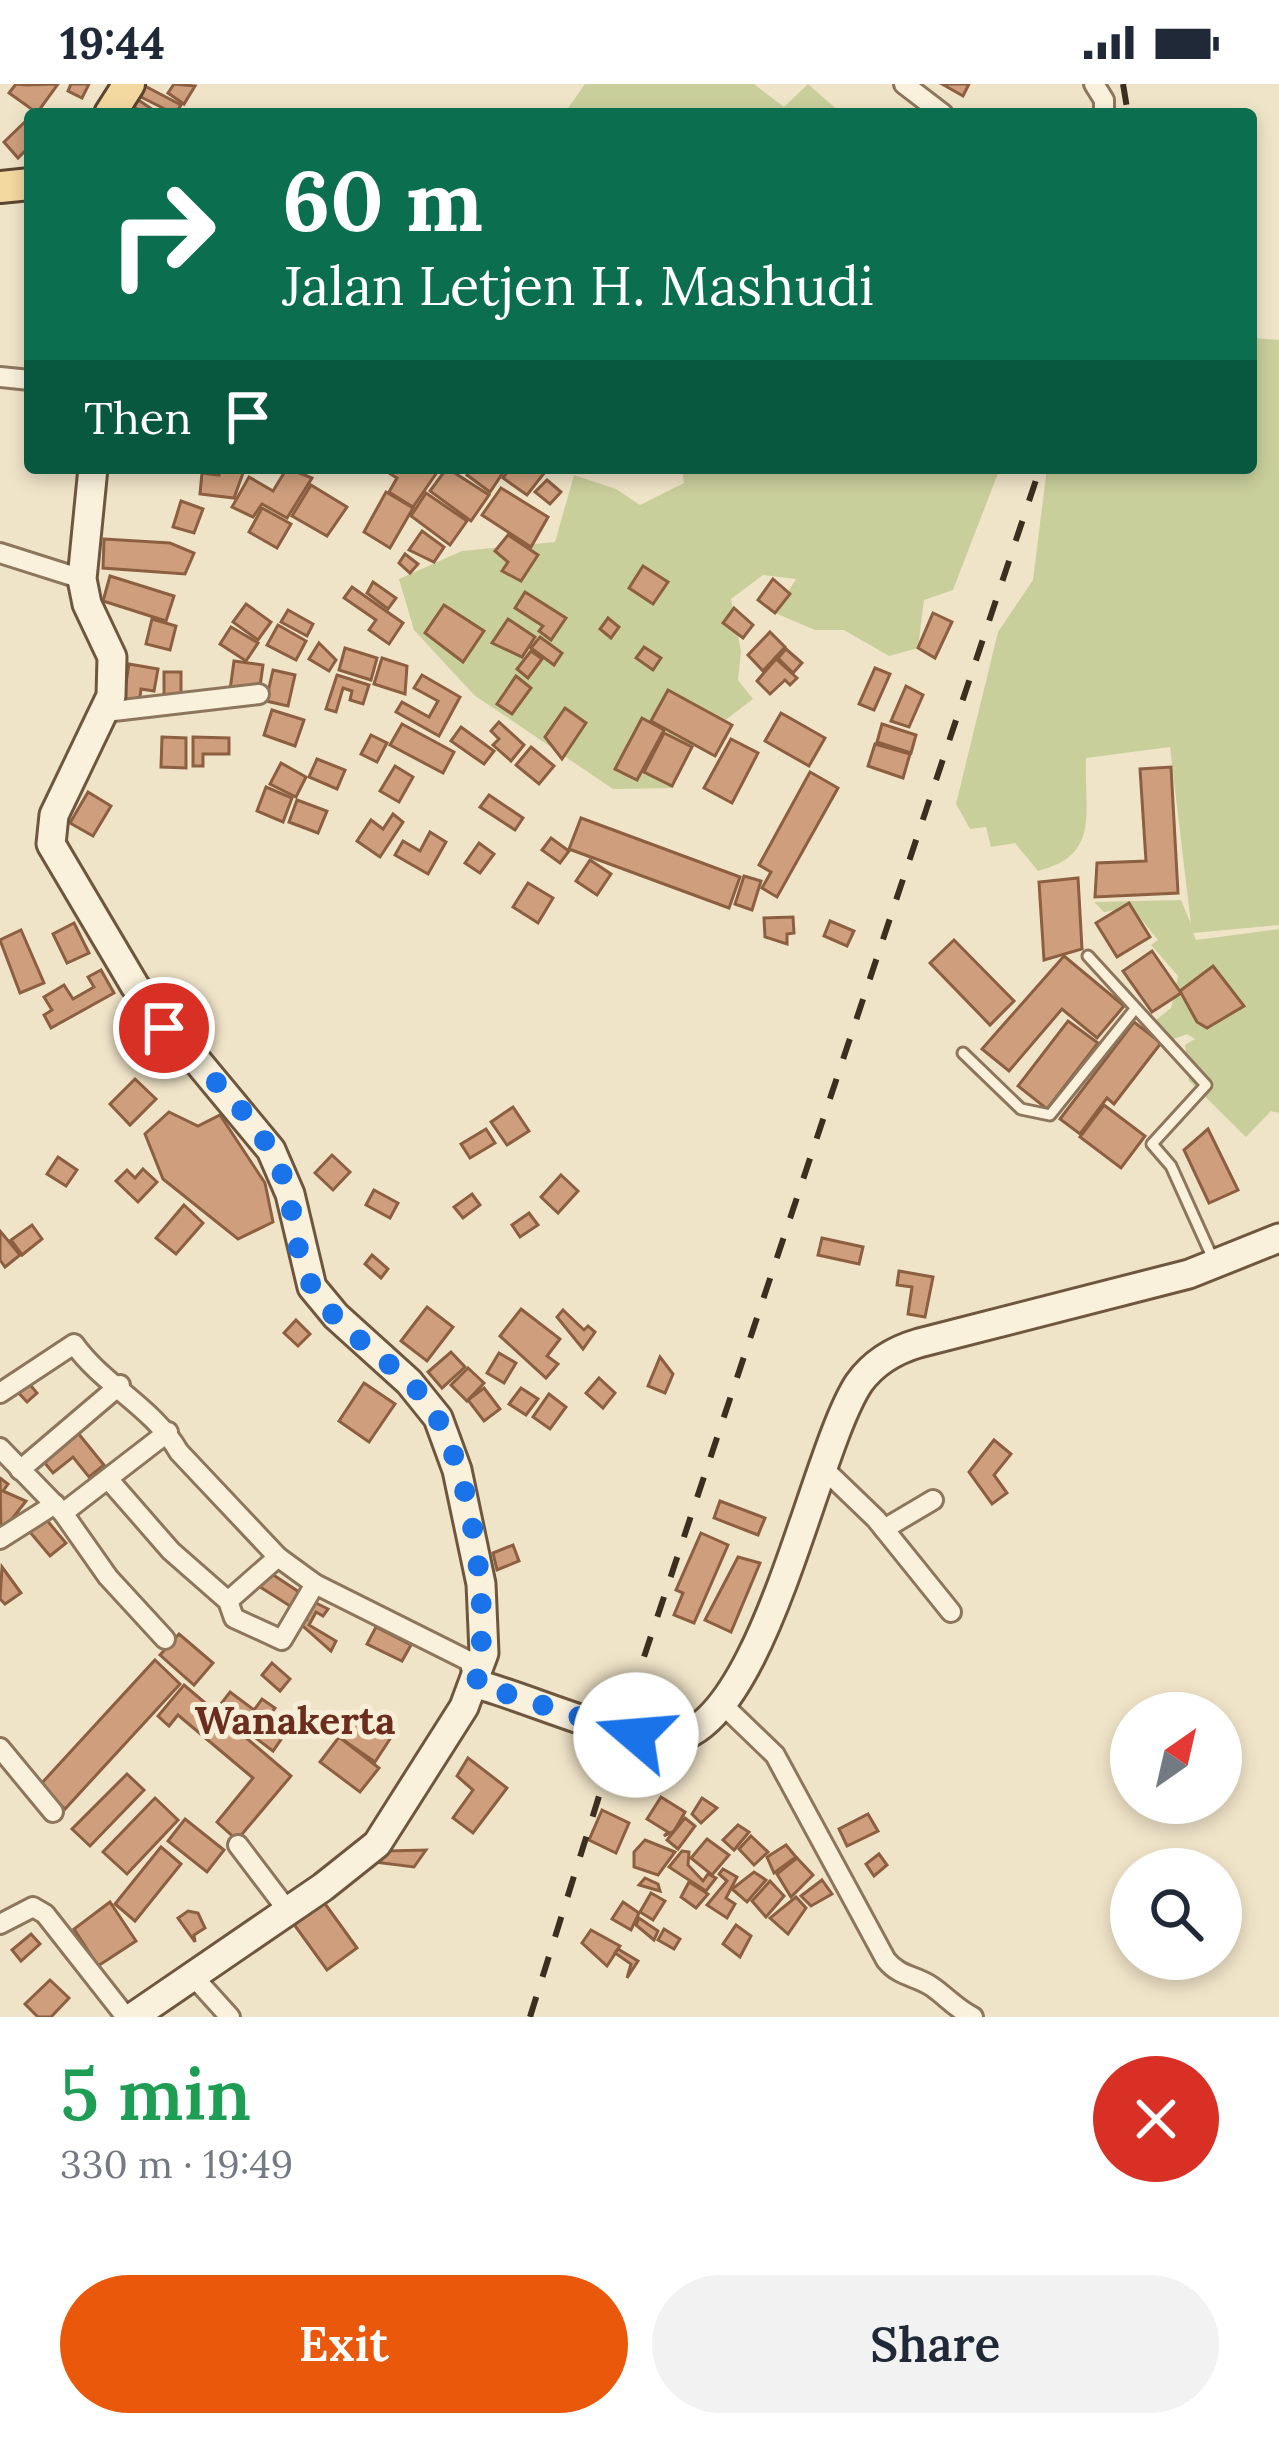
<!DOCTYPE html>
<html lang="en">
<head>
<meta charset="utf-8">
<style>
  :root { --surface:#fff; --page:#f2f2f3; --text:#1f2937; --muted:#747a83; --accent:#ea580c }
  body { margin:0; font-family:Lora,serif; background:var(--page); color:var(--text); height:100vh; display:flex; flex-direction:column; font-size:45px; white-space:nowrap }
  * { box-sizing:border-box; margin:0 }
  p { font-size:39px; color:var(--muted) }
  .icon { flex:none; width:66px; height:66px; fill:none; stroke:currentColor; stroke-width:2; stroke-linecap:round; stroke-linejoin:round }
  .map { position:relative; height:1933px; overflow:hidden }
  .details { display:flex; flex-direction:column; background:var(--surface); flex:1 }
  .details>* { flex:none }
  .hud { position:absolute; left:24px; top:24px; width:1233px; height:366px; border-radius:12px; box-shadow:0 6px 18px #0003; background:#0b6e4f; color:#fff; overflow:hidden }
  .needle { width:78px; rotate:34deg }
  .buttons { position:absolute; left:1110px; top:1608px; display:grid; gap:24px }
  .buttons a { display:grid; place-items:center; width:132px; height:132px; border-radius:50%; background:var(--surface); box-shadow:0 6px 18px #0003; font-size:60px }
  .pin { position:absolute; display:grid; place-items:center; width:102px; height:102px; color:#fff; margin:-51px; border:6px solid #fff; border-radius:50%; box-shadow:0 3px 12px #0007 }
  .me { position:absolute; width:132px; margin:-66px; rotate:288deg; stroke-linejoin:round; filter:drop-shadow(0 0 9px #0008) }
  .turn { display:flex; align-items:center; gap:42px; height:252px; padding:0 60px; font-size:54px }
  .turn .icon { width:156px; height:156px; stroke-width:2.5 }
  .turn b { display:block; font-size:84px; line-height:102px }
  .then { display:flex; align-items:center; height:114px; padding:0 60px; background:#0003; gap:24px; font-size:45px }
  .round { display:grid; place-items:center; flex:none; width:126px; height:126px; border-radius:63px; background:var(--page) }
  .headline { display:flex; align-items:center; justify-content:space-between; height:204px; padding:0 60px }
  h1 { font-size:72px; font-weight:600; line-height:90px; color:#1e9e55 }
  .action { display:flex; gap:24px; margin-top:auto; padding:24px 60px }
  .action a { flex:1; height:138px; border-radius:72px; background:var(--accent); color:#fff; font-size:48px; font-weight:600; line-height:138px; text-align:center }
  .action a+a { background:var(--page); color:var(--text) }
  .status { display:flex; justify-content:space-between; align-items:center; height:84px; padding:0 60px; background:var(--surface); direction:ltr }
  .status svg { height:33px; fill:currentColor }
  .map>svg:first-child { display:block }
  .green { fill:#c9cf9b }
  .building { fill:#cf9f7d; stroke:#8d5f41; stroke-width:3 }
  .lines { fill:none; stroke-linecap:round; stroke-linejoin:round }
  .lane-casing { stroke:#8d765c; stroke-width:15 }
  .street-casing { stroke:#8d765c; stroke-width:24 }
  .secondary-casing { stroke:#6f573f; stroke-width:33 }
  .primary-casing { stroke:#5b4430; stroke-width:36 }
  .lane { stroke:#faf1dc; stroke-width:9 }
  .street { stroke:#faf1dc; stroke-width:18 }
  .secondary { stroke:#faf1dc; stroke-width:27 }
  .primary { stroke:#f3d9a0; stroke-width:30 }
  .rail { stroke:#3d2e20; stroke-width:6; stroke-dasharray:21 21; stroke-linecap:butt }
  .route { stroke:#1a73e8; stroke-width:21; stroke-dasharray:0 37.8 }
  .labels { text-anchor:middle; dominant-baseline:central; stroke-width:10; stroke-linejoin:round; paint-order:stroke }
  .quarter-label { font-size:39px; font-weight:bold; fill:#6b2e1e; stroke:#f7eed8 }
</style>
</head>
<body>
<div class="status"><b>19:44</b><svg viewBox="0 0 49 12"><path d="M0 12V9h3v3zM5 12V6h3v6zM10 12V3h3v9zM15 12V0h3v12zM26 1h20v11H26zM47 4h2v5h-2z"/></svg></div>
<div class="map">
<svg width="1279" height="1933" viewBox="0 0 1279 1933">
  <rect width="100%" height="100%" fill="#f0e4c8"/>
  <g class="green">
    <polygon points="585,0 754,0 784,23 808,0 842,30 564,30"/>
    <path d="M1251,254L1279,256V841L1193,849L1196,856L1279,845V1029L1271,1027L1246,1053L1189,997L1185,961L1195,955L1187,950L1171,956L1156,936L1171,924L1178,892L1151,861L1158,856L1132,824L1104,828L1094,818L1181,816L1191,840L1170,663L1086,674C1084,729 1101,771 1038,787L1015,759L991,763L986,743L970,745L956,720L998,548L1033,496L1047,384H1251Z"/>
    <polygon points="682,384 1000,384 953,506 924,516 918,564 889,572 844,546 815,546 775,529 796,495 763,491 731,515 741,567 738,596 753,615 683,668 673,704 613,705 474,611 414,546 399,495 462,467 555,458 574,391 616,405 640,421 684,399"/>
  </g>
  <g class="building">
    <polygon points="16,0 26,1 58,0 37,29 9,9"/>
    <polygon points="71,0 89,0 82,14 68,7"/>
    <polygon points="141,0 181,21 175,30 135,10"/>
    <polygon points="174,0 195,2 184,20 168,9"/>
    <polygon points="942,0 969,0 963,12"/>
    <polygon points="137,15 159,30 145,30 132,22"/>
    <polygon points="30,33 30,62 18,74 4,58"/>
    <polygon points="221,384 243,389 234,414 200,410 202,389 219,391"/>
    <polygon points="287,384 312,394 287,434 262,420 253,433 232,423 249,393 273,407"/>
    <polygon points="381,384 440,384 413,423 389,408 397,394"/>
    <polygon points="447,384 489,411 471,437 430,407"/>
    <polygon points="471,384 506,384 490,408 467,391"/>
    <polygon points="510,384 548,384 527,411 503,394"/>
    <polygon points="547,396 561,408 550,420 535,408"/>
    <polygon points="311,401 347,423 327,452 292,432"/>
    <polygon points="501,404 548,433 531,463 482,431"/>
    <polygon points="386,408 413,424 390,464 364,448"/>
    <polygon points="426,409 467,437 450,461 411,432"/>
    <polygon points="181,417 203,425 194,449 173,443"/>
    <polygon points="262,424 291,440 277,464 249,448"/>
    <polygon points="422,447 444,463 434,478 409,466"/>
    <polygon points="508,451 538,471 521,497 502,487 508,478 495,467"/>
    <polygon points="104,455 170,459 194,469 185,490 103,484"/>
    <polygon points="405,470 418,480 410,489 399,479"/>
    <polygon points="643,482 668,498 653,520 629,504"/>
    <polygon points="110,492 174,512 166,537 103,517"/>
    <polygon points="773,495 790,510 775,529 758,516"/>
    <polygon points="373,498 396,514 388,525 367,509"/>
    <polygon points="352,503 403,539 389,560 369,546 376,536 344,514"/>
    <polygon points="525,508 566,534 551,556 539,547 543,542 515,524"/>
    <polygon points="246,520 271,538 258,556 233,538"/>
    <polygon points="444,521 484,547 463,578 425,549"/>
    <polygon points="734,524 753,541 743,554 723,539"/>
    <polygon points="288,526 313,540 307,552 281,538"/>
    <polygon points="933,529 952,538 935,574 918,564"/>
    <polygon points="608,534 619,543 611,554 600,545"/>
    <polygon points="152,535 176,542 170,566 146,560"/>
    <polygon points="508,535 535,553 522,573 492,559"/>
    <polygon points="278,541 306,557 296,576 267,561"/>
    <polygon points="231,543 258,559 246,577 220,560"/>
    <polygon points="770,548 785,563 763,587 748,571"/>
    <polygon points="540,553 562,569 554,581 531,564"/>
    <polygon points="319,559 336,576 329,587 309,575"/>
    <polygon points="644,563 661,574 653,586 636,574"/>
    <polygon points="345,564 377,574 371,596 339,586"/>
    <polygon points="786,565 802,579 793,589 778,574"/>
    <polygon points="531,567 542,575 528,594 517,585"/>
    <polygon points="382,574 407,582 405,610 374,600"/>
    <polygon points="776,575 797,594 790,601 785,596 770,610 757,597"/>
    <polygon points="234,577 263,581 259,610 230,606"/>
    <polygon points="129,580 158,585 154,607 141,605 139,621 123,618"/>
    <polygon points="875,584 890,590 874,626 859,620"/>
    <polygon points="273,586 295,591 288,622 266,617"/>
    <rect x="164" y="588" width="17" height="28"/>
    <polygon points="337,591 369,601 363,620 350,616 352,607 343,604 336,628 326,625"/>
    <polygon points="422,591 460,613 439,652 396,628 402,618 429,633 438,617 414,604"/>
    <polygon points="516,592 531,604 512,630 497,620"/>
    <polygon points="906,602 923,611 909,643 891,637"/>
    <polygon points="668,606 732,641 715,672 651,637"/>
    <polygon points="565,624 586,639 562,675 545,653"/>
    <polygon points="272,626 304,636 295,662 264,651"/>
    <polygon points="781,629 825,654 809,682 765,657"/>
    <polygon points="642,634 664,646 637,696 615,685"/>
    <polygon points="499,638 524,661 511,677 493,661 499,655 491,647"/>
    <polygon points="402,640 454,668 443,689 390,661"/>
    <polygon points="882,640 916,651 911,669 877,658"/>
    <polygon points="461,643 494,667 484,680 451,657"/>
    <polygon points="664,649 692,663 672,702 644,688"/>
    <polygon points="371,651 387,659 377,678 361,670"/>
    <polygon points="162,653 186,654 186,684 161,683"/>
    <polygon points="193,653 229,654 229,670 203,670 203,682 193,682"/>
    <polygon points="731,655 758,669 732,719 704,704"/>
    <polygon points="875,660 910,670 903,694 868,682"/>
    <polygon points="531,663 554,682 539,700 516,681"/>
    <polygon points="317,675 345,686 337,705 309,693"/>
    <polygon points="281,679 306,693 296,713 270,700"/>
    <polygon points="395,682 413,693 399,718 380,707"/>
    <polygon points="1171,683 1178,809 1095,813 1097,779 1146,777 1140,685"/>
    <polygon points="810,688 838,704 777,813 762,804 771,788 759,781"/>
    <polygon points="266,703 292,714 283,738 257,727"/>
    <polygon points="88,708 111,722 93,752 70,739"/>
    <polygon points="489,711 523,734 515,746 480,723"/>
    <polygon points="297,716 327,727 318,749 289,738"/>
    <polygon points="393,730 403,738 380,773 357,757 371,736 383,745"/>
    <polygon points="581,734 740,793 729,824 569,765"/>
    <polygon points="430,748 446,758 428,790 395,771 403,757 420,767"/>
    <polygon points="551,754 569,767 560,779 542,766"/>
    <polygon points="479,759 494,770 480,789 465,779"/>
    <polygon points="590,776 611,790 597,811 576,797"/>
    <polygon points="744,792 761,797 752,826 735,820"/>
    <polygon points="1078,794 1082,865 1044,876 1039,798"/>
    <polygon points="528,799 553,814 538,839 513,823"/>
    <polygon points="1129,819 1150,853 1117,873 1096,839"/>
    <polygon points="793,833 794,849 787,850 787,860 765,853 764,834"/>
    <polygon points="830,837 854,847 847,862 824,852"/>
    <polygon points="74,839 89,869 67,879 53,850"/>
    <polygon points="21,846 44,899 20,909 0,856"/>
    <polygon points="954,856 1014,917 990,941 930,879"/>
    <polygon points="1152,867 1181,909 1152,928 1123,887"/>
    <polygon points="1064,872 1124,922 1097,954 1062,925 1009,987 982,965"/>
    <polygon points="1213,882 1244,922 1207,944 1197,938 1180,907"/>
    <polygon points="101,886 114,909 51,944 44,931 52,926 44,913 64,901 73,915 94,903 88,893"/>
    <polygon points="1068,937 1098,959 1047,1025 1018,1002"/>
    <polygon points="1134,938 1161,959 1114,1020 1107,1014 1080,1050 1060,1035"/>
    <polygon points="135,995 156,1015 130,1041 110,1020"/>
    <polygon points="1104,1021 1145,1052 1121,1084 1080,1053"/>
    <polygon points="513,1023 529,1047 507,1061 491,1038"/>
    <polygon points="169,1028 198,1042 220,1031 265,1099 273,1138 238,1155 163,1095 145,1050"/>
    <polygon points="486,1045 495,1059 470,1074 461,1060"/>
    <polygon points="1208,1045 1238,1106 1209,1119 1184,1066"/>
    <polygon points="332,1071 350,1088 333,1106 315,1089"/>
    <polygon points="58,1073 77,1086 66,1102 47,1090"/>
    <polygon points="143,1085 157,1098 138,1118 116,1097 127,1086 135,1094"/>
    <polygon points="561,1091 578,1107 558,1129 541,1113"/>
    <polygon points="374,1106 398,1119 390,1134 366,1121"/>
    <polygon points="472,1110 480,1121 463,1134 454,1123"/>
    <polygon points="184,1121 203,1139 176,1170 156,1154"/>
    <polygon points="529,1129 538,1141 520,1153 512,1141"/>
    <polygon points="32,1141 42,1155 22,1171 11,1156"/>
    <polygon points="0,1147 20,1171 5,1183 0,1176"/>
    <polygon points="822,1154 863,1163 859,1180 818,1171"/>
    <polygon points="372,1171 388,1185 381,1194 365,1180"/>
    <polygon points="899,1187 933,1193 925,1233 908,1230 912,1203 897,1201"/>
    <polygon points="427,1223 453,1243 427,1277 401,1257"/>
    <polygon points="521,1225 560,1255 547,1272 558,1280 546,1294 500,1252"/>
    <polygon points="563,1226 584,1246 588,1242 595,1248 583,1265 557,1233"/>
    <polygon points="296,1236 310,1250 298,1262 284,1249"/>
    <polygon points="451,1268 465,1283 442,1304 428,1288"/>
    <polygon points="499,1269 516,1279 504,1299 487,1289"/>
    <polygon points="660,1273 673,1290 665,1309 648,1302"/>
    <polygon points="468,1284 484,1299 467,1317 451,1301"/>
    <polygon points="21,1290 37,1309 27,1318 16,1306"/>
    <polygon points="599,1294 615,1309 603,1324 586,1309"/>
    <polygon points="364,1299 395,1320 369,1358 339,1337"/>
    <polygon points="484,1304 500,1325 484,1337 468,1316"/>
    <polygon points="521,1304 538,1315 526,1331 509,1320"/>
    <polygon points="549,1310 566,1323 550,1345 533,1333"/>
    <polygon points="73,1343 104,1381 89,1393 73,1373 53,1389 39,1372"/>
    <polygon points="994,1356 1011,1370 994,1391 1007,1409 992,1420 969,1388"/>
    <polygon points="0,1394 8,1400 3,1407 26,1417 1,1449"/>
    <polygon points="720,1417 765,1434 758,1451 714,1434"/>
    <polygon points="45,1434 66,1459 50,1472 29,1447"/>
    <polygon points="701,1449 728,1461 694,1539 674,1531 683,1509 676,1506"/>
    <polygon points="513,1461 519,1477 497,1486 493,1469"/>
    <polygon points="738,1473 760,1479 731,1548 705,1536"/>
    <polygon points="2,1483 21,1509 5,1520 0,1515"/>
    <polygon points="266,1486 299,1508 290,1522 257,1501"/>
    <polygon points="310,1516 328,1525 323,1532 316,1528 309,1541 336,1557 331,1567 296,1536 299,1530 307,1535"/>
    <polygon points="376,1543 411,1561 402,1577 367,1560"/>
    <polygon points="179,1550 213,1579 194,1601 160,1571"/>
    <polygon points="155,1576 180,1600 65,1725 40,1701"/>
    <polygon points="272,1579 290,1595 280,1607 262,1591"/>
    <polygon points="184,1601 291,1692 237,1756 217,1738 253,1694 178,1631 169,1642 158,1632"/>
    <polygon points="230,1608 254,1626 262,1615 275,1624 263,1640 282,1654 273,1667 217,1625"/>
    <polygon points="354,1630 390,1655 375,1678 339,1653"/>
    <polygon points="339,1653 379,1684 360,1708 320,1678"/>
    <polygon points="468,1674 507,1704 473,1749 453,1734 473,1706 457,1692"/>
    <polygon points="127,1690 144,1706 90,1762 72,1745"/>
    <polygon points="661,1713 685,1728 674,1747 664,1752 668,1748 647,1735"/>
    <polygon points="155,1714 178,1736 127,1790 103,1768"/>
    <polygon points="702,1714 717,1724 701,1739 692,1730"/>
    <polygon points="602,1726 629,1739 616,1769 589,1756"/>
    <polygon points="868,1730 878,1747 847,1762 839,1745"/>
    <polygon points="685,1734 695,1742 678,1765 667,1756"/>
    <polygon points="185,1735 224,1766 207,1788 168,1757"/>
    <polygon points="738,1741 749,1748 734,1766 723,1756"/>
    <polygon points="751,1752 768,1768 754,1781 739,1765"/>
    <polygon points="707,1755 729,1771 712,1791 691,1774"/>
    <polygon points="645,1756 675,1768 658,1791 634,1783 634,1768"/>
    <polygon points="786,1761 796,1773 774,1789 767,1773"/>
    <polygon points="161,1763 181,1780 135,1837 115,1820"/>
    <polygon points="426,1766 414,1783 374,1778 387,1767"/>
    <polygon points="682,1767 689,1768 688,1781 703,1797 708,1790 716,1794 706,1807 669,1783"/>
    <polygon points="879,1770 887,1781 874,1792 866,1780"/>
    <polygon points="797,1774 813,1791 791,1813 777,1790"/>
    <polygon points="723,1785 737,1793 726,1814 735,1820 727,1834 707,1821 727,1797 719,1790"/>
    <polygon points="754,1788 766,1796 747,1818 732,1805"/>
    <polygon points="645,1794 658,1800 660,1807 639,1801"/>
    <polygon points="822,1796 832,1810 811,1822 801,1812"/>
    <polygon points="770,1797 784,1812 766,1833 752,1817"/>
    <polygon points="689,1798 708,1810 696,1824 681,1813"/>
    <polygon points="651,1809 665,1817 653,1836 640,1828"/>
    <polygon points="796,1813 806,1824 788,1850 770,1834"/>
    <polygon points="323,1817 357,1864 327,1886 293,1839"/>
    <polygon points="110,1818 136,1857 98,1882 74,1845"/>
    <polygon points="623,1818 639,1829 631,1846 612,1835"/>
    <polygon points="188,1827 198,1829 205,1844 194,1851 195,1858 178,1834"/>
    <polygon points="639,1834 658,1847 654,1856 636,1841"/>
    <polygon points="736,1841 751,1852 740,1873 723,1860"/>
    <polygon points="664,1845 680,1855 674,1865 658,1856"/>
    <polygon points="591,1846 620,1862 607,1882 582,1859"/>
    <polygon points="31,1850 40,1860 21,1877 12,1866"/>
    <polygon points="618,1865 638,1877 627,1894 631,1880 615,1869"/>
    <polygon points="50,1896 69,1914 51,1933 38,1933 25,1920"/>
  </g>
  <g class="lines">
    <g class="lane-casing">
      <g id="lane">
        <polyline points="1088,872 1206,1001 1152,1060 1171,1082 1213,1175"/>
        <polyline points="963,969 1021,1025 1050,1031 1135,925"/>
      </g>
    </g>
    <g class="street-casing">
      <g id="street">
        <polyline points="904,0 943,30"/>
        <polyline points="1094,0 1104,16 1104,30"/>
        <polyline points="0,293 30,296"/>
        <polyline points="0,469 82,495"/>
        <polyline points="105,628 259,610"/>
        <path d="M0,1309L74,1260C103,1301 153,1323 179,1368L278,1473L315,1500L469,1577L475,1597"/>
        <polyline points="0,1364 63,1429 108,1493 165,1555"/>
        <polyline points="824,1385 876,1435 951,1528"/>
        <polyline points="20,1386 120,1301"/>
        <polyline points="109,1396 171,1467 228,1517 234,1534 282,1556 315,1500"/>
        <polyline points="63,1429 168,1348"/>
        <polyline points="884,1445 933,1416"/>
        <polyline points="0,1455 55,1420"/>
        <polyline points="228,1517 278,1473"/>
        <path d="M720,1618L775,1671L886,1876C900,1893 914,1891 931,1902C946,1912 955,1924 973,1933"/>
        <polyline points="0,1664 53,1728"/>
        <polyline points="238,1761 288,1827"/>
        <polyline points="0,1840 33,1823 45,1830 126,1933"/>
        <polyline points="192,1891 230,1933"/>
      </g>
    </g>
    <g class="secondary-casing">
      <g id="secondary">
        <polyline points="93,384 82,495 87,520 112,573 111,612 54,731 51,760 135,902 271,1066 290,1110 312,1203 336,1232 409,1298 438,1334 457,1386 481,1500 484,1569 464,1623 377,1760 323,1803 133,1933"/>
        <path d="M476,1600C524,1612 627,1659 670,1655C764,1645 813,1368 859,1299C874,1278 895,1266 919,1259L1189,1190L1279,1154"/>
      </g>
    </g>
    <g class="primary-casing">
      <g id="primary">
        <polyline points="110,30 129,0"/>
        <polyline points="0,103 30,100"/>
      </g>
    </g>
    <use href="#lane" class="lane"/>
    <use href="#street" class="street"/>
    <use href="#secondary" class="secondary"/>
    <use href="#primary" class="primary"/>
    <g class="rail">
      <polyline points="1123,0 1128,30"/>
      <polyline points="530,1933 620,1645 1040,384"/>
    </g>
  </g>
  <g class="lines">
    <path class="route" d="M164,944C203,988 256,1030 280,1085C296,1121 292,1166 311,1200C335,1245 386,1272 420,1309C471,1366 493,1528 476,1600L636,1651"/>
  </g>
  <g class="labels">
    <g class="quarter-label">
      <text x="295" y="1636">Wanakerta</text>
    </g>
  </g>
</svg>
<div class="buttons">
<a><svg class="needle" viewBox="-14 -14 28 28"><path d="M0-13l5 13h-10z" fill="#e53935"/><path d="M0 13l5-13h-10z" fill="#747a83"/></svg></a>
<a><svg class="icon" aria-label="search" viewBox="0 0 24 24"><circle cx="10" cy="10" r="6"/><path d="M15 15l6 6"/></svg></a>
</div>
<div class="pin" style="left:164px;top:944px;background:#d93025"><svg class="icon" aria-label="arrive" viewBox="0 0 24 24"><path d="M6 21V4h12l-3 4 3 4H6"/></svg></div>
<svg class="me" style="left:636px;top:1651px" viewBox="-20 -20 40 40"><circle r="19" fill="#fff"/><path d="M0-13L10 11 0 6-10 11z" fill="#1a73e8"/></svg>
<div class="hud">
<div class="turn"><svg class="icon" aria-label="right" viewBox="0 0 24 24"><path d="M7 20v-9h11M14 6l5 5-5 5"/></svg><div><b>60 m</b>Jalan Letjen H. Mashudi</div></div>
<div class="then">Then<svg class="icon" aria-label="arrive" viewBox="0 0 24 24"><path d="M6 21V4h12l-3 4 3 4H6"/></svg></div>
</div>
</div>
<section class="details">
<div class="headline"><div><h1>5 min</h1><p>330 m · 19:49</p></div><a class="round" style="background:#d93025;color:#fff"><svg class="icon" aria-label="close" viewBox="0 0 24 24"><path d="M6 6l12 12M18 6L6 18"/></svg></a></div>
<div class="action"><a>Exit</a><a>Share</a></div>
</section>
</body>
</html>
